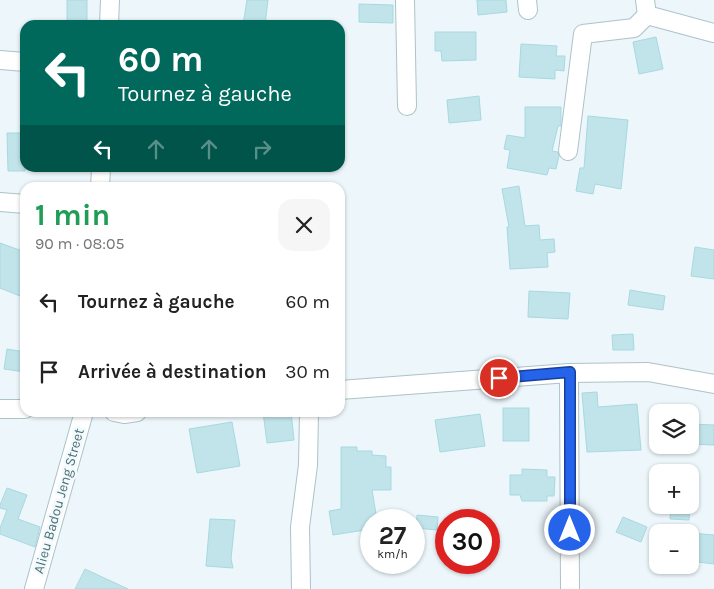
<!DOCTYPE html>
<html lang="fr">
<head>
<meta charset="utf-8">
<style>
  :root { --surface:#fff; --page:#f6f6f6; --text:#222; --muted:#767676 }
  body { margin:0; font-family:Karla,sans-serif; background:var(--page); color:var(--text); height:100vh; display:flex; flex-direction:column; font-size:19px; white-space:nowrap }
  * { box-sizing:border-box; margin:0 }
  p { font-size:16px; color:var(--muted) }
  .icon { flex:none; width:28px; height:28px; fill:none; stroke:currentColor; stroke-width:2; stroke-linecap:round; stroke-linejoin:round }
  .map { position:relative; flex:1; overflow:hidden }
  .sheet { position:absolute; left:20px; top:182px; width:325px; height:235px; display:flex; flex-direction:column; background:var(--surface); border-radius:15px; box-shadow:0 1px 4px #0004 }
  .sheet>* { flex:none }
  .banner { position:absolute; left:20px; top:20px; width:325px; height:152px; border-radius:15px; box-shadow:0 1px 4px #0004; background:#00695c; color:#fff; overflow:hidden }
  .tools { position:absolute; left:649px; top:404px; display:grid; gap:10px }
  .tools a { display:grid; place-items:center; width:50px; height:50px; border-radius:10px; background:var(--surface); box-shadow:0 1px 4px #0004; font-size:25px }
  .speed { position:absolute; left:360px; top:509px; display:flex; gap:10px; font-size:25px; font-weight:700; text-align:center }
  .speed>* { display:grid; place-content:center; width:65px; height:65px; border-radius:50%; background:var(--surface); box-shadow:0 1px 4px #0004; line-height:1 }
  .speed small { font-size:12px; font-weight:400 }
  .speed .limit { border:8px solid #d22; background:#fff; color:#111 }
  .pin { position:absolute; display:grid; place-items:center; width:42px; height:42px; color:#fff; margin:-21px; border:2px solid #fff; border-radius:50%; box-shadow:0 1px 5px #0007 }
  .me { position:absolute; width:55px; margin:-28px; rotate:0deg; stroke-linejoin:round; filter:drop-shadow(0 0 4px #0008) }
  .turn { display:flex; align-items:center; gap:18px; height:105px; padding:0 15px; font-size:22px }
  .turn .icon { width:65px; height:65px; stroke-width:2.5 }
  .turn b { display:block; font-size:35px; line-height:42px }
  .lanes { display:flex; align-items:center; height:48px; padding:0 15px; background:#0003; justify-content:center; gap:25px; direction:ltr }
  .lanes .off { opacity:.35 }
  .round { display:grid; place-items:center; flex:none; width:52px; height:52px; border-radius:15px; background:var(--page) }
  .overview { display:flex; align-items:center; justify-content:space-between; height:85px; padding:0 15px }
  h1 { font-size:30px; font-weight:700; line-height:38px; color:#1e9e55 }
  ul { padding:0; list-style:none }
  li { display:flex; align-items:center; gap:15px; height:70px; padding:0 15px }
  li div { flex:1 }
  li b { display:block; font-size:19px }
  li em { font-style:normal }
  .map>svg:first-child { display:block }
  .building { fill:#c0e4ea; stroke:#a7d9e0 }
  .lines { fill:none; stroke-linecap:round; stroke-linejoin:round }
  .street-casing { stroke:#acc3c8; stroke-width:20 }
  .street { stroke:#fff; stroke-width:18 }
  .route-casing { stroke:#184099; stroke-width:12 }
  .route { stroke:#2563eb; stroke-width:9 }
  .labels { text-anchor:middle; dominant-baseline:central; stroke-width:5; stroke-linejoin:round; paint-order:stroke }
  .street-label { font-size:14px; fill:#507175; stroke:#f2fafe }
</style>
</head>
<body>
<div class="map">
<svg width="714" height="589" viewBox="0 0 714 589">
  <rect width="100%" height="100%" fill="#ecf6fb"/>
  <g class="building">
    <rect x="67" y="0" width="20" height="25"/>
    <polygon points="247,0 268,0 265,25 243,25"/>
    <polygon points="477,0 506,0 507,12 478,15"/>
    <polygon points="359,4 393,5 393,23 359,22"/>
    <polygon points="435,32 476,32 476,60 442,61 441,51 435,51"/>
    <polygon points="656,37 663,69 639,74 633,42"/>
    <polygon points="521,44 557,46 556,56 565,56 564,71 555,70 555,79 519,77"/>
    <polygon points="479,96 481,120 449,123 447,100"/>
    <polygon points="525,107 561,107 561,126 558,126 552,151 558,152 559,156 556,169 549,168 547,175 507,168 510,150 504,149 507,135 525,138"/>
    <polygon points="588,116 628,120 621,189 595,184 593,194 576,191 580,168 584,168"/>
    <polygon points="7,133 25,133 25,171 8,171"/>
    <polygon points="519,186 525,226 539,225 540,240 554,239 555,252 547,253 548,267 510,269 507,227 509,227 502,189"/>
    <polygon points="0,243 25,252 25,298 0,288"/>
    <polygon points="695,247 714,250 714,279 691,276"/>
    <polygon points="630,290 665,296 663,310 628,305"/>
    <polygon points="529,291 570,293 568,319 528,317"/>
    <polygon points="633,334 634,350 613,350 612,335"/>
    <polygon points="7,349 25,352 25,372 4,369"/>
    <polygon points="597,392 598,407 637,404 641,450 587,452 582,393"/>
    <rect x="503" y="408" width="26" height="33"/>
    <polygon points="263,412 291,412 294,440 267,443"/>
    <polygon points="480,414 485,446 440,452 435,420"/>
    <polygon points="232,422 240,466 197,473 189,429"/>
    <polygon points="691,424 714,425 714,445 690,444"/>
    <polygon points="341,447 357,447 357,451 372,451 372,455 386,456 386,467 391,467 391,490 372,490 377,520 371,520 371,529 333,535 329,511 341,509"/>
    <polygon points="522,469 547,470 547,477 555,477 554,496 547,496 547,501 522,501 520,495 510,495 510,475 522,475"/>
    <polygon points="7,488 27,495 18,519 40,527 35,547 0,534 0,528 7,510 0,508 0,505"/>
    <polygon points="671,505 690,506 689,520 670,519"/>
    <polygon points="417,515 438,517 437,530 416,528"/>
    <polygon points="623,517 647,527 641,542 616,532"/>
    <polygon points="210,519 235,520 231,559 233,568 206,566"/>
    <polygon points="690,533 714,535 714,564 690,561"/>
    <polygon points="85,569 128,589 75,589"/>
  </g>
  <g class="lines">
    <g class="street-casing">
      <g id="street">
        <polyline points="405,0 407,106"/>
        <polyline points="527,0 528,10"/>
        <polyline points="645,0 647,15 714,33"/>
        <polyline points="109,25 110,0"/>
        <polyline points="0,60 25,62"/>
        <polyline points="568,151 583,34 634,28 647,15"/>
        <polyline points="100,188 101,168"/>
        <polyline points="0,202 25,204"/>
        <polyline points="569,373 570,589"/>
        <polyline points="340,390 569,373 648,372 714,384"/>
        <polyline points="0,409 25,409"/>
        <polyline points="114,412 124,414 137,412"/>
        <polyline points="34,589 84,412"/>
        <polyline points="301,589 300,527 308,465 309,412"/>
      </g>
    </g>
    <use href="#street" class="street"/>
  </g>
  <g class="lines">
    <g class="route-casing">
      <polyline id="route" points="499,378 570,372 570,530"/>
    </g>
    <use href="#route" class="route"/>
  </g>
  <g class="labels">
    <g class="street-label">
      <text transform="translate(59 501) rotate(-74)">Alieu Badou Jeng Street</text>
    </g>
  </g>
</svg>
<div class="tools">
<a><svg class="icon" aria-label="layers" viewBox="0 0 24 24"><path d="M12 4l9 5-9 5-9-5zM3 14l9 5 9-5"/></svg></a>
<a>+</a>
<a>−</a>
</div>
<div class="speed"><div>27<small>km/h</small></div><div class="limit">30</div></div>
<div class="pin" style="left:499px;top:378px;background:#d93025"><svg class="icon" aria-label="arrive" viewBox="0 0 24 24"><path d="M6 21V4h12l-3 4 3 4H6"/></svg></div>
<svg class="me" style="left:570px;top:530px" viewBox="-20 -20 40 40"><circle r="17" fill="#2563eb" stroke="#fff" stroke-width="3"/><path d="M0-11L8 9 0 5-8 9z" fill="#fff"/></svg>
<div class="banner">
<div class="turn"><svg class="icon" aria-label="left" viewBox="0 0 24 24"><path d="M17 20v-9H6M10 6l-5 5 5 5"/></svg><div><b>60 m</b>Tournez à gauche</div></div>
<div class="lanes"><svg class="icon" aria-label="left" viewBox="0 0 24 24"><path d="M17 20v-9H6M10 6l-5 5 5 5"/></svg><svg class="icon off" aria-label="ahead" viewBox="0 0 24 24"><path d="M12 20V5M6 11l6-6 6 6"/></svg><svg class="icon off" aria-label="ahead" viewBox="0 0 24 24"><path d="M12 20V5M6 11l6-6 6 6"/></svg><svg class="icon off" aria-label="right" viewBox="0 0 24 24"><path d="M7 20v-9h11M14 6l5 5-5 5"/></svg></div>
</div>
<section class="sheet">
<div class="overview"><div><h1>1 min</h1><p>90 m · 08:05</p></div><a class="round"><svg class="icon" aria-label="close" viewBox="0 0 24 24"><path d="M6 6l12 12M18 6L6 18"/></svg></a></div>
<ul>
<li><svg class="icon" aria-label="left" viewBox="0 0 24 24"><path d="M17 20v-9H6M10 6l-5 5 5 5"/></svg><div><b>Tournez à gauche</b></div><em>60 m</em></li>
<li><svg class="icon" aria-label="arrive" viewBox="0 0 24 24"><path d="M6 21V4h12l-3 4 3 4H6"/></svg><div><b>Arrivée à destination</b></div><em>30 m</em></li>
</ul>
</section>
</div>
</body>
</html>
